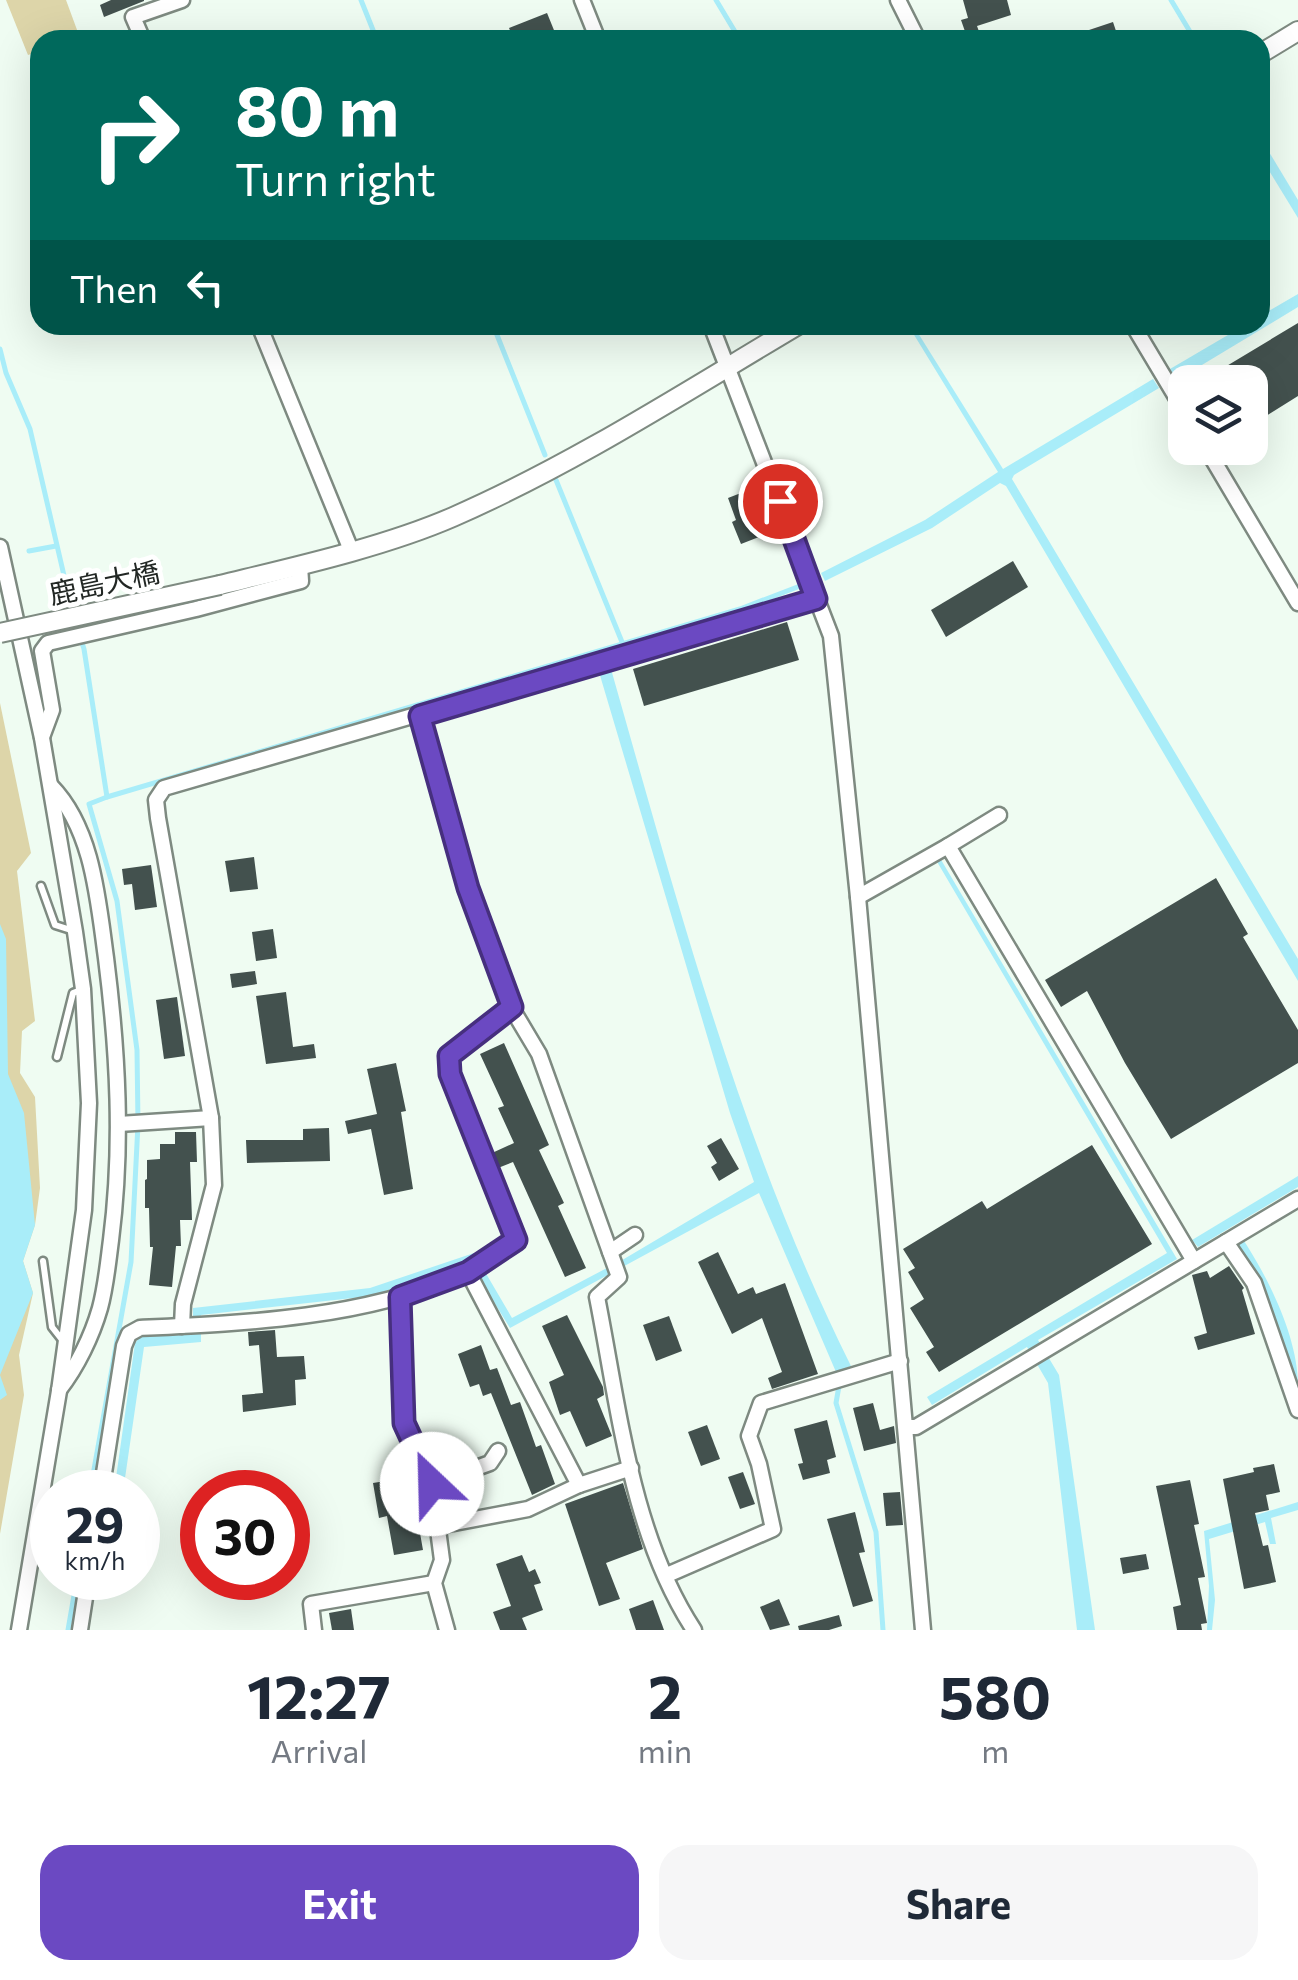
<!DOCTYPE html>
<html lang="en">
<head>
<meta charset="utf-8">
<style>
  :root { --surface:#fff; --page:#f6f6f7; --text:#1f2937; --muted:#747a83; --accent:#6b49c2 }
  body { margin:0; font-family:Commissioner,"Noto Sans JP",sans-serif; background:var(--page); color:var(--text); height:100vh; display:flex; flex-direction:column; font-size:38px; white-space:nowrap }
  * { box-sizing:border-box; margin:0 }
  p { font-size:32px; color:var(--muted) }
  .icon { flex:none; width:55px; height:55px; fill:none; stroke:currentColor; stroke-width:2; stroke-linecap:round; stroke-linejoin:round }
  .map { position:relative; height:1630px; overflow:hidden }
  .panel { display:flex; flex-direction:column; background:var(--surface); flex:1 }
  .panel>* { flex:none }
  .hud { position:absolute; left:30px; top:30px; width:1240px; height:305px; border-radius:30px; box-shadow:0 10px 40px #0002; background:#00695c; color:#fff; overflow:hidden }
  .buttons { position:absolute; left:1168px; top:365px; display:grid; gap:20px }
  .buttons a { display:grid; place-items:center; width:100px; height:100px; border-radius:20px; background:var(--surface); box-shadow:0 10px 40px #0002; font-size:50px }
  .speed { position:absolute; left:30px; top:1470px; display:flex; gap:20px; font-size:50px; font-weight:700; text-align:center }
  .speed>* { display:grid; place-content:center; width:130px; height:130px; border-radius:50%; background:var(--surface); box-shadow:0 10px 40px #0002; line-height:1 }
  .speed small { font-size:25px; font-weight:400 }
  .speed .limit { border:15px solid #d22; background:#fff; color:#111 }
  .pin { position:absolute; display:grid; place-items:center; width:85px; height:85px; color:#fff; margin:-42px; border:5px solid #fff; border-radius:50%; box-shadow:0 2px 10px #0007 }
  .me { position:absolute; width:110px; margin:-55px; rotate:336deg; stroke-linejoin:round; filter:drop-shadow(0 0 8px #0008) }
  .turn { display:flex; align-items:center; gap:35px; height:210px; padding:0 40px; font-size:45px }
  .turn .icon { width:130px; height:130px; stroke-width:2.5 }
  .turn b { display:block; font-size:70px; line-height:85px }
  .then { display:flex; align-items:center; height:95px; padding:0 40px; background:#0003; gap:20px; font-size:38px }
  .eta { display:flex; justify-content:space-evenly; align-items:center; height:170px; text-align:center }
  .eta b { font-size:60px; font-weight:700; line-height:70px }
  .cta { display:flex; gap:20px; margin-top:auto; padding:20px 40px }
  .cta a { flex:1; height:115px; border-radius:30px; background:var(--accent); color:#fff; font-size:40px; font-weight:700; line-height:115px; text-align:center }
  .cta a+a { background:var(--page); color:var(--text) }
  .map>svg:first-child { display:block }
  .green { fill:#ddd5a9 }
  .water { fill:#a9edf9 }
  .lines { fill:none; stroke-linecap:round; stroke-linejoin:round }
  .stream { stroke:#a9edf9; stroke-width:5 }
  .building { fill:#43514e }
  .service-casing { stroke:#7e8a81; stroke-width:11 }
  .minor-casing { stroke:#7e8a81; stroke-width:19 }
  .tertiary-casing { stroke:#7e8a81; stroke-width:22 }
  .service { stroke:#fff; stroke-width:6 }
  .minor { stroke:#fff; stroke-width:14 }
  .tertiary { stroke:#fff; stroke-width:18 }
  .tertiary-bridge-casing { stroke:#7e8a81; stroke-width:22; stroke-linecap:butt }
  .tertiary-bridge { stroke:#fff; stroke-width:18 }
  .route-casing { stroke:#462f7e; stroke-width:25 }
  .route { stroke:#6b49c2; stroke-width:18 }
  .labels { text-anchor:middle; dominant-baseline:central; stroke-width:10; stroke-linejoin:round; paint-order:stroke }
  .street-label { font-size:28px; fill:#222724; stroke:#fff }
</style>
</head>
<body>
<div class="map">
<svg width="1298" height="1630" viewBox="0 0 1298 1630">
  <rect width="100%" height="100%" fill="#effcf2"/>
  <g class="green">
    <polygon points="6,0 66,0 80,38 40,40 40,51 28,55"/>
    <polygon points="0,703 31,853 17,871 35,1021 22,1031 20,1073 35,1097 40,1188 35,1225 23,1261 33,1293 19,1355 24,1395 0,1534"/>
  </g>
  <g class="water">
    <polygon points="1260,137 1298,200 1298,218 1260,156"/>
    <polygon points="1298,294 1298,307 1177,380 1170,369 1245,325 1260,325 1260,316"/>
    <polygon points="908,325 913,325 1003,469 1153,379 1159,388 1014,475 1012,479 1298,959 1298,981 1006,486 1000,483 932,528 825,581 821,573 925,520 998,472"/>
    <path d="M611,669C678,904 741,1145 851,1366L836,1372L759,1193L510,1328L469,1262L371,1296L201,1315V1342L144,1347L123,1492H114L135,1343L141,1336L193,1334V1308L370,1288L474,1253L512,1318L624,1259L754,1182L730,1113L599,672Z"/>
    <polygon points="940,858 1177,1259 1038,1340 1059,1375 1095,1630 1077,1630 1048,1383 1027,1347 932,1405 927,1397 1167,1253 936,860"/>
    <polygon points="0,924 6,939 8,1074 24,1113 35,1225 23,1261 33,1293 0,1375 7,1395 0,1400"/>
    <polygon points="1298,1176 1298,1187 1198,1247 1192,1240"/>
    <path d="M1242,1238C1268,1277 1298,1337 1298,1385L1260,1281L1239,1246V1241Z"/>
    <polygon points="1298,1502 1298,1510 1271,1518 1276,1544 1270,1544 1265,1522 1209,1539 1215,1600 1212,1630 1207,1630 1209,1586 1204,1531"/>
  </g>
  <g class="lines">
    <g class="stream">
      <polyline points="361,0 377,40"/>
      <polyline points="716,0 740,40"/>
      <polyline points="1171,0 1195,40"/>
      <polyline points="493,325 545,455"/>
      <polyline points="0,349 6,373 30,429 72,610"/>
      <polyline points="556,480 622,642"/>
      <polyline points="29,551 56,546"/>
      <polyline points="75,621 84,649 107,797 89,804 117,901 137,1050 138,1124 131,1262 90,1492"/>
      <polyline points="107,797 740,609 800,586"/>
      <polyline points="840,1363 842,1369 836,1403 876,1532 883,1630"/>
      <polyline points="68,1630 77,1578"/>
    </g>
  </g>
  <g class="building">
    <polygon points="111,0 144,0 144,1 104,17 100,5"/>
    <polygon points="963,0 1007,0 1011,15 977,26 982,40 968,40 961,20 968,18"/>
    <polygon points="547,13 558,40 514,40 509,28"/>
    <polygon points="1113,22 1119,40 1092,40 1089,30"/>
    <polygon points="1298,323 1298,396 1250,426 1250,382 1200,382"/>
    <polygon points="759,486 777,530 741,544 732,522 736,520 728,498"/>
    <polygon points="1013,561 1028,587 946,637 931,610"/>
    <polygon points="787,622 799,660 644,706 633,669"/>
    <polygon points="254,857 258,889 230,892 225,861"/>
    <polygon points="151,865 157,907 135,910 132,884 124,885 122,869"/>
    <polygon points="1216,878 1248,934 1243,937 1298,1030 1298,1063 1171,1139 1125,1063 1087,991 1061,1007 1045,980"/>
    <polygon points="273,929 277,958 256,961 252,932"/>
    <polygon points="255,971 257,984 232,988 230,974"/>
    <polygon points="286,992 293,1047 314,1044 316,1058 266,1064 256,996"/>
    <polygon points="177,997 185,1056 164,1059 156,1000"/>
    <polygon points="504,1043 549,1145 539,1150 564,1203 558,1206 586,1268 565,1277 513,1162 498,1168 492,1153 514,1143 498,1108 504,1106 480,1054"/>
    <polygon points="396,1063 406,1111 401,1112 413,1189 384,1195 371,1129 348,1134 345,1121 377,1114 367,1069"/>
    <polygon points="329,1128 330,1161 247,1163 246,1140 303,1140 303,1129"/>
    <polygon points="175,1132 196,1132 197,1162 190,1162 192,1220 180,1220 181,1246 176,1246 172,1287 149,1285 153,1247 150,1247 149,1208 145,1208 145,1180 147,1179 147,1160 160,1159 160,1144 175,1144"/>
    <polygon points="721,1138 739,1169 719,1181 711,1167 717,1163 707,1146"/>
    <polygon points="1092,1145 1152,1244 939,1372 926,1352 934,1347 910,1308 924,1299 908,1272 915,1268 903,1249 982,1201 987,1209"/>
    <polygon points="718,1252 738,1294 753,1287 756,1294 785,1283 818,1374 772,1389 768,1378 782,1372 762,1318 732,1334 698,1262"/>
    <polygon points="1229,1266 1244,1288 1242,1290 1255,1334 1198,1350 1194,1337 1207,1333 1192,1275 1207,1271 1210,1278"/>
    <polygon points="567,1315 603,1387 604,1395 597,1399 612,1436 586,1447 570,1411 560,1415 549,1382 564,1375 542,1326"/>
    <polygon points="669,1316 682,1351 656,1361 643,1325"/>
    <polygon points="275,1330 277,1357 304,1356 306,1379 295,1380 296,1405 243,1412 242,1395 263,1393 259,1345 249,1346 248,1332"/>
    <polygon points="481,1345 490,1370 497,1368 511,1405 520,1402 536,1447 541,1445 555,1484 532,1495 491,1393 483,1396 479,1384 470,1387 458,1354"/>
    <polygon points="873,1403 880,1430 894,1426 896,1443 864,1451 853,1408"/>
    <polygon points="827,1420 836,1457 827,1460 830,1473 803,1480 798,1464 803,1463 794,1429"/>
    <polygon points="707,1425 720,1459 701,1466 688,1432"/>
    <polygon points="1274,1464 1280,1492 1266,1495 1269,1510 1255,1513 1263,1546 1268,1545 1276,1582 1244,1589 1223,1479 1254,1472 1253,1468"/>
    <polygon points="743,1472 755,1504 740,1509 728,1477"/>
    <polygon points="398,1479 401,1499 408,1498 411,1517 417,1516 423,1550 394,1555 387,1516 379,1518 373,1483"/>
    <polygon points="1190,1480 1199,1524 1194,1525 1205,1577 1198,1578 1207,1623 1201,1624 1202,1630 1177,1630 1173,1607 1181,1605 1156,1486"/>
    <polygon points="623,1483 643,1549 606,1563 620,1599 599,1606 565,1504"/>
    <polygon points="900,1492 903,1525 886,1526 883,1493"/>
    <polygon points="855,1512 865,1552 859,1553 873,1601 853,1607 827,1519"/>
    <polygon points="1146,1554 1149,1569 1123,1574 1120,1558"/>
    <polygon points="522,1555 529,1572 535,1569 541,1583 534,1585 543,1610 522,1618 527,1630 500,1630 493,1612 511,1606 496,1564"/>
    <polygon points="779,1599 790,1625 770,1630 760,1607"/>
    <polygon points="653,1600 664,1630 636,1630 629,1609"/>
    <polygon points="351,1609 354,1630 332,1630 329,1613"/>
    <polygon points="839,1615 842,1626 829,1630 799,1630 798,1626"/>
  </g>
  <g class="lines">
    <g class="service-casing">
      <g id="service">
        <polyline points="41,886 55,925 74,931"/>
        <polyline points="57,1057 73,993 81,990"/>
        <polyline points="43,1261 52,1327 63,1341"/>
      </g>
    </g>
    <g class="minor-casing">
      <g id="minor">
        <polyline points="582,0 598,40"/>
        <polyline points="898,0 918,40"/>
        <polyline points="143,40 133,17 182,0"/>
        <polyline points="259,325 351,550"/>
        <polyline points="711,325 831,636 858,897 923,1630"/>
        <polyline points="1133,325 1185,412"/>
        <polyline points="1206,448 1298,603"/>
        <polyline points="0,547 42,738 75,932 83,989 89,1103 84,1210 59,1391 19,1630"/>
        <path d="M419,716L469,888L511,1007L539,1054L619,1277L597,1297C619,1408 631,1534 694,1630"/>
        <polyline points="42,737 52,710 42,651 48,643 196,609 301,581 300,566"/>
        <path d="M51,786C93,829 98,900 106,958C118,1053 123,1145 111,1240C108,1263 106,1286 100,1308C92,1336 77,1367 59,1390"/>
        <polyline points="948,846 999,815"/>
        <polyline points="858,897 948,846 1194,1261"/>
        <polyline points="119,1124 211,1118"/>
        <polyline points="1226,1242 1254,1283 1298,1410"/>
        <polyline points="610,1252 635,1235"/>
        <polyline points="468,1272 579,1485"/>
        <polyline points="401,1297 405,1423 432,1484 442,1560 434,1583 447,1630"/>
        <polyline points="182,1326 183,1304 214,1185 211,1118 158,818 156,800 164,788 816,599"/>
        <polyline points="906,1427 916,1427 1298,1199"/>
        <polyline points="432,1484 490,1463 498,1451"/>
        <path d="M101,1492L124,1346L129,1334L140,1328C248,1323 364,1318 464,1274C482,1266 499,1251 515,1240L450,1074L449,1056L511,1007"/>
        <polyline points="438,1526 528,1509 579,1485 631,1468"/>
        <polyline points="667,1575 773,1529 759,1464 749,1436 761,1403 900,1361"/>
        <polyline points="80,1630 88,1578"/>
        <polyline points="314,1630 311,1604 434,1583"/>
      </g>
    </g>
    <g class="tertiary-casing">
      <g id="tertiary">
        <polyline points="1260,54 1298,31"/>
        <path d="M220,585C294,567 384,547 453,517C574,464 685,392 798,325"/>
      </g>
    </g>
    <use href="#service" class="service"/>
    <use href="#minor" class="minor"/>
    <use href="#tertiary" class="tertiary"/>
    <g class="tertiary-bridge-casing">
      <polyline id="tertiary-bridge" points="0,633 220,585"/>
    </g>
    <use href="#tertiary-bridge" class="tertiary-bridge"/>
  </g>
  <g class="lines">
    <g class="route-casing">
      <polyline id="route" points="432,1484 404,1423 400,1297 468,1272 516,1240 450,1074 449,1056 512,1007 468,888 420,716 816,599 780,501"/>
    </g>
    <use href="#route" class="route"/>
  </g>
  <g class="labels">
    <g class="street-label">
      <text transform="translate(104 582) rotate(-12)">鹿島大橋</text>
    </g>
  </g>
</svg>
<div class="buttons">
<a><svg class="icon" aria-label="layers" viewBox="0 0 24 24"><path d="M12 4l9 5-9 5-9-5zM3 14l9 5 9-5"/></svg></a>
</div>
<div class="speed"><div>29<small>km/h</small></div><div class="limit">30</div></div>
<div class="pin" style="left:780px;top:501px;background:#d93025"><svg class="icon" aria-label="arrive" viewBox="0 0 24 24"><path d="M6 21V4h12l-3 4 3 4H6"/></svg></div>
<svg class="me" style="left:432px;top:1484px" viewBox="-20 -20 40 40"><circle r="19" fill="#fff"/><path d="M0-13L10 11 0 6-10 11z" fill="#6b49c2"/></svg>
<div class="hud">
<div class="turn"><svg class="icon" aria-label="right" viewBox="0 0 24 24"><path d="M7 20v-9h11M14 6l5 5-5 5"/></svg><div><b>80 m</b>Turn right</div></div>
<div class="then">Then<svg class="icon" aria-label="left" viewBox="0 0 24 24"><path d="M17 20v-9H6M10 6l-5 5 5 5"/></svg></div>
</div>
</div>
<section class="panel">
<div class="eta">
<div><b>12:27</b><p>Arrival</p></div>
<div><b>2</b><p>min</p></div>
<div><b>580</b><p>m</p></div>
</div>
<div class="cta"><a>Exit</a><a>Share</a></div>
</section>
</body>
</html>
